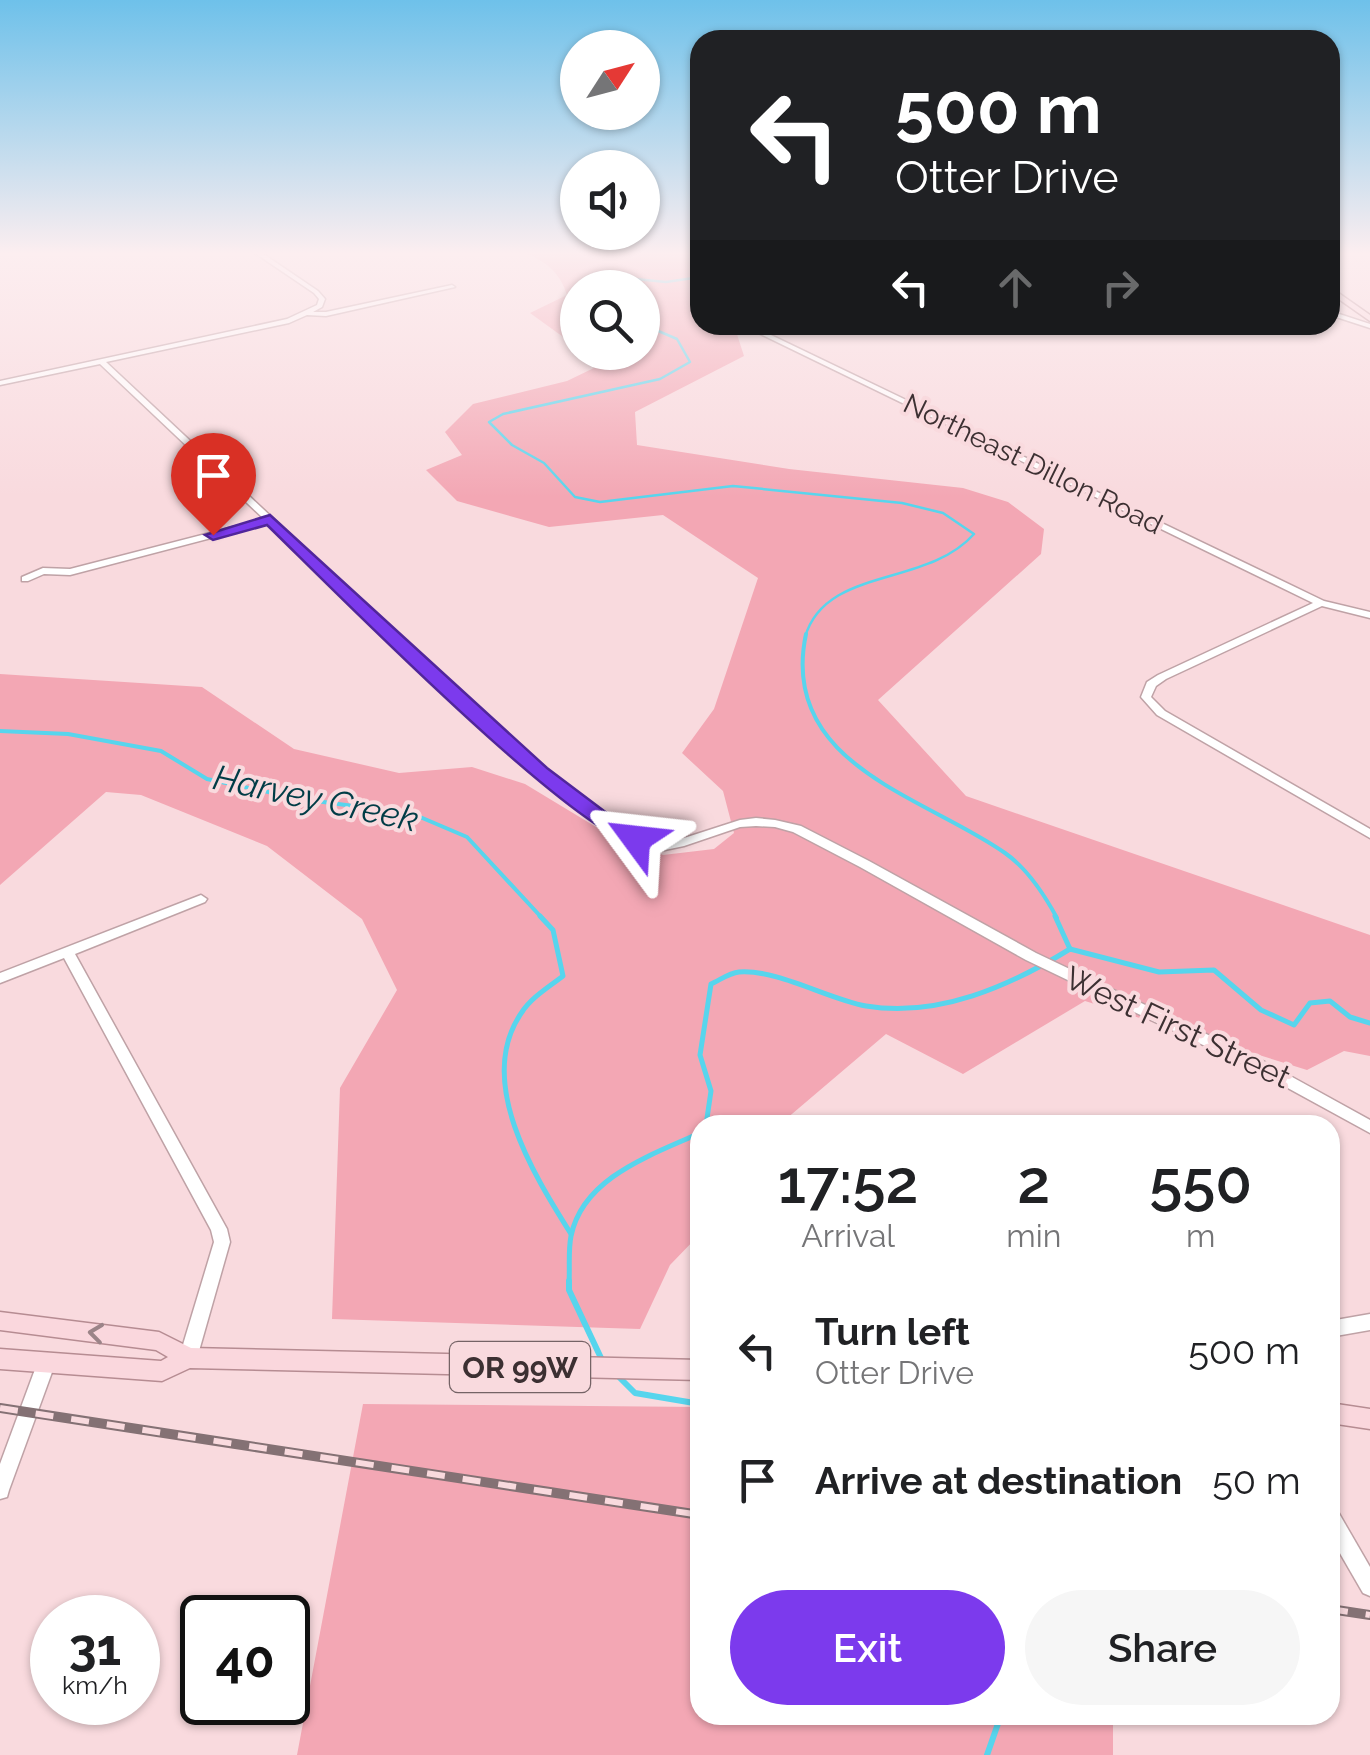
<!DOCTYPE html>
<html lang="en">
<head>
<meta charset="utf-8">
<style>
  :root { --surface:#fff; --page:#f6f6f6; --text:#202124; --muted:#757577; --accent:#7c3aed }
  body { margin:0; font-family:Raleway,sans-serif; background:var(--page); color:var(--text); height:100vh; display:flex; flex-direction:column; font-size:38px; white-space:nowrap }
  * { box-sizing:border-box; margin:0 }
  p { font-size:32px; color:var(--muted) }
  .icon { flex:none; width:55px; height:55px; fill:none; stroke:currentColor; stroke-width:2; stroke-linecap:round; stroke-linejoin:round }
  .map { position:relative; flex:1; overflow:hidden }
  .drawer { position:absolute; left:690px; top:1115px; width:650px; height:610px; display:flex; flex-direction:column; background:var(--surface); border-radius:30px; box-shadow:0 2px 8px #0004 }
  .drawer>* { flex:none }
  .top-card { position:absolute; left:690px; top:30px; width:650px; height:305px; border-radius:30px; box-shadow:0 2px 8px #0004; background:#202124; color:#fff; overflow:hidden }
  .needle { width:65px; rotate:54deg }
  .fabs { position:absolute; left:560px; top:30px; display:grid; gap:20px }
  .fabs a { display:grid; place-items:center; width:100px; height:100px; border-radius:50%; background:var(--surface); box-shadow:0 2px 8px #0004; font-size:50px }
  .speed { position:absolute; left:30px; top:1595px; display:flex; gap:20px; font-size:50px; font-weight:700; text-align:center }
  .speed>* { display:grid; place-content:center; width:130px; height:130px; border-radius:50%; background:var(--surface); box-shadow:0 2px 8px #0004; line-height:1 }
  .speed small { font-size:25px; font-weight:400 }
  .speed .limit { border:5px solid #111; border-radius:15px; background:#fff; color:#111 }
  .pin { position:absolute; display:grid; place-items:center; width:85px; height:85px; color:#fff; margin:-102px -42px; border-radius:50% 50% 50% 0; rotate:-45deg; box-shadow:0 0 10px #0007 }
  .pin .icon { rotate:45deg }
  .me { position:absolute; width:110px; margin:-55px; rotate:300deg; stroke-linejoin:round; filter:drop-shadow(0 0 8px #0008) }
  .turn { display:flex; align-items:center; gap:35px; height:210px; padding:0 40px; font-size:45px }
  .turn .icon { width:130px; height:130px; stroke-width:2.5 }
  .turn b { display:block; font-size:70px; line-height:85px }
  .lanes { display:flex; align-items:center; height:95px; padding:0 40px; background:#0003; justify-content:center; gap:50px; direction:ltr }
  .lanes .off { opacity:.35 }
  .eta { display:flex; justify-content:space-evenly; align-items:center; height:170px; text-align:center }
  .eta b { font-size:60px; font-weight:600; line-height:70px }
  .cta { display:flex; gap:20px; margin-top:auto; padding:20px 40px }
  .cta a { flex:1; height:115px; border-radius:60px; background:var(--accent); color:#fff; font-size:40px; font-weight:600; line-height:115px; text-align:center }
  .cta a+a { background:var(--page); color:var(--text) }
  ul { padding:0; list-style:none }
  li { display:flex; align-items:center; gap:30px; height:130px; padding:0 40px }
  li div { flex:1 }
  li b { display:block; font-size:38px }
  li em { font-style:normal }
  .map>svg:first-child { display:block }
  .green { fill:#f3a7b4 }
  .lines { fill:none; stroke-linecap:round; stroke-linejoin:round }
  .stream-far3 { stroke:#57d5ed; stroke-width:2.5 }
  .stream-far2 { stroke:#57d5ed; stroke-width:4 }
  .stream-far1 { stroke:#57d5ed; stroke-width:5 }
  .stream { stroke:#57d5ed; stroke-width:6 }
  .minor-casing { stroke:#bfa2a6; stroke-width:3 }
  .major-casing { stroke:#b68c92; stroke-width:3 }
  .minor { fill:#fff; fill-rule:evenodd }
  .major { fill:#fad7dd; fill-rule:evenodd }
  .rail-casing { stroke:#847174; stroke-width:10 }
  .rail { stroke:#f9dade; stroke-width:6; stroke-dasharray:18; stroke-linecap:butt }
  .oneway { stroke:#9b8488 }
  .route { fill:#7c3aed; stroke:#51269a; stroke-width:2.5 }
  .labels { text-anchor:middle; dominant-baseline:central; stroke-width:8; stroke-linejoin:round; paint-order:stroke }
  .far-street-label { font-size:28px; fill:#3c3032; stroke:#f9dade }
  .shield { fill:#f9dade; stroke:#756366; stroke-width:2.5 }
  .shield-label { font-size:30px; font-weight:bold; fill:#3c3032 }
  .street-label { font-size:32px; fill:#3c3032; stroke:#f9dade }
  .water-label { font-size:35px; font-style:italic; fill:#003c46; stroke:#f9dade }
</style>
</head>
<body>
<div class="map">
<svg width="1370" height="1755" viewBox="0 0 1370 1755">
  <rect width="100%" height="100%" fill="#f9dade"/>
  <g class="green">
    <path d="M519,251H700V325H734L744,356L635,412L637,445L789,469L963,488L1008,502L1044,529L1041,554L878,700L966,796L1370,935V1056L1344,1051L1307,1070L1085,1001L963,1074L886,1034L779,1125H700V1234L670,1265L640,1329L332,1319L340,1088L397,990L362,919L267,846L141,795L106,792L0,885V674L202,687L294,749L399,773L472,767L525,784L611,836L663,855L714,849L734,833L723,791L682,753L714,709L758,578L663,515L549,527L457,501L426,470L462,455L445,432L473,404L567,381L596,367L583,353L642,352V288H578L577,347L530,313L567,295C560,271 542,258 519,251Z"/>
    <polygon points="363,1404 700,1407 700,1715 1113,1715 1113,1755 297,1755"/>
  </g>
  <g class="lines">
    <g class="stream-far3">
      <polyline points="596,288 596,279 605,276 666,282 700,277"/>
      <path d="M642,324L677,339L690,362L660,379L503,414L489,422L512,445L544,463L575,497L600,502L733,486L902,503L943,513L974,534C926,588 826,566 805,637"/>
    </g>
    <g class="stream-far2">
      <path d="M806,634C778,765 926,797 1005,853C1028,869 1044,894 1057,918"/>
      <polyline points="0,731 68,734 161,751 207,779 301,799 413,814 467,837 542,918"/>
    </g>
    <g class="stream-far1">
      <path d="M540,916L553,930L563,976C549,987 532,997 522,1012C474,1080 534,1175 571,1234"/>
      <polyline points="1055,916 1070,949"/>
      <polyline points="1070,949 1159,972 1214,970 1261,1010 1294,1025 1310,1003 1330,1001 1350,1017 1370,1023"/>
      <path d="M706,1125L711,1091L700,1055L711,984C720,980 729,973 739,972C777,969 828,999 866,1006C938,1018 1010,986 1070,949"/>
      <path d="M569,1283C570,1268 568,1251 571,1236C583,1177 652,1155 700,1133"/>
    </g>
    <g class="stream">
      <polyline points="569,1281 569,1290 601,1358"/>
      <polyline points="618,1376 635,1393 700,1404"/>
      <polyline points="987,1755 1001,1715"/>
    </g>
    <g class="minor-casing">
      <g id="minor">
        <polygon points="252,251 259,251 318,291 325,299 322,307 313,312 326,312 452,285 455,287 326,316 307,315 289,323 106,362 543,771 608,819 661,843 678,840 740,820 756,818 775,820 801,826 869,861 1036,953 1263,1061 1370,1120 1370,1133 1253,1069 1026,960 860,867 793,832 775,827 756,826 740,827 684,846 660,851 600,825 535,775 268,523 70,575 44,574 28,581 22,581 22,577 43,568 70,569 264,519 100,364 0,385 0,381 287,319 317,305 319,299 314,293"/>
        <polygon points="1330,311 1370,324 1370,328 1330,315"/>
        <polygon points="742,325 750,325 1324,601 1370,612 1370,618 1322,606 1166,679 1156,686 1151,697 1165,711 1370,829 1370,838 1157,715 1141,697 1147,682 1158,675 1313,603"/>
        <polygon points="201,895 207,899 205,902 75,954 227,1229 230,1242 197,1358 194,1364 188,1366 182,1364 179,1358 214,1242 211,1230 64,958 0,983 0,973"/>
        <polygon points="1370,1314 1370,1330 1330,1337 1330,1321"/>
        <polygon points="46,1356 52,1358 55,1364 9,1490 7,1497 0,1499 0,1464 37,1364 40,1358"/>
        <polygon points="1330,1507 1337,1510 1370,1567 1370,1596 1363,1593 1330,1536"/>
      </g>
    </g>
    <g class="major-casing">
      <g id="major">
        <polygon points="1330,287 1370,315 1370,321 1330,293"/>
        <polygon points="0,1312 159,1332 191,1348 700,1360 700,1380 190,1368 162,1381 0,1369 0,1349 161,1361 168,1357 156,1350 0,1330"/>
        <polygon points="1330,1403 1370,1409 1370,1429 1330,1423"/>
      </g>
    </g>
    <use href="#minor" class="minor"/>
    <use href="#major" class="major"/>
    <g class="rail-casing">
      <g id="rail">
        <polyline points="0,1408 700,1515"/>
        <polyline points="1330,1609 1370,1615"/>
      </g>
    </g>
    <use href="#rail" class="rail"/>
  </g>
  <defs><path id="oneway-chevron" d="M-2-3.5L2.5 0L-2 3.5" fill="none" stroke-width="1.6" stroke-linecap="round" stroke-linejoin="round" transform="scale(2.5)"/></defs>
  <use class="oneway" href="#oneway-chevron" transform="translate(96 1333) rotate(-173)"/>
  <linearGradient id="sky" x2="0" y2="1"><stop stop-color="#6ec1ea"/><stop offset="0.51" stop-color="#fceef0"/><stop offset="1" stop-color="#fceef0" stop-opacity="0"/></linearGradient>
  <rect width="1370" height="497" fill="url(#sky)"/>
  <path class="route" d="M270,515L547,768L612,817L643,834L647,839L643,844C595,857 316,572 267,525L213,540L205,535Z"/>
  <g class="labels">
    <g class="far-street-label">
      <text transform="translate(1033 464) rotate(26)">Northeast Dillon Road</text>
    </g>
    <rect class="shield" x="450" y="1342" width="140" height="50" rx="8"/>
    <g class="shield-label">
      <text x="520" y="1367">OR 99W</text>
    </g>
    <g class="street-label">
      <text transform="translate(1178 1027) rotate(25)">West First Street</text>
    </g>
    <g class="water-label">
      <text transform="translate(316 798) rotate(12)">Harvey Creek</text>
    </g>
  </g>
</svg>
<div class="fabs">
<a><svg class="needle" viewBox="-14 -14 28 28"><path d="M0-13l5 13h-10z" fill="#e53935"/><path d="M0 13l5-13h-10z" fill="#757577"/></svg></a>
<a><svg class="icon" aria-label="sound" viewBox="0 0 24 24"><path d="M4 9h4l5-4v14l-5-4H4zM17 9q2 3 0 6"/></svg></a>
<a><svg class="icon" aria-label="search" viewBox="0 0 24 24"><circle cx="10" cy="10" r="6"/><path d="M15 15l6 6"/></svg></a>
</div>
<div class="speed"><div>31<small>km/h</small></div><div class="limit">40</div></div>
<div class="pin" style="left:213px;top:535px;background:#d93025"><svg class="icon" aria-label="arrive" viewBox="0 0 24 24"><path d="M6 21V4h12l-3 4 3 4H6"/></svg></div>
<svg class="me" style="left:636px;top:839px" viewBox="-20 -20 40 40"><path d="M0-17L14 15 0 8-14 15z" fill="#7c3aed" stroke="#fff" stroke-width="4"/></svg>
<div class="top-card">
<div class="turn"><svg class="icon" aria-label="left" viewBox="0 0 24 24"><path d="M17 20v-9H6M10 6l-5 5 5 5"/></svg><div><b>500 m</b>Otter Drive</div></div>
<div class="lanes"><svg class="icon" aria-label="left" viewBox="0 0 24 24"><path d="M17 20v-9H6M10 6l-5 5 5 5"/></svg><svg class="icon off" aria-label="ahead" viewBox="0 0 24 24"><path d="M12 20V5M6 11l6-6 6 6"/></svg><svg class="icon off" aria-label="right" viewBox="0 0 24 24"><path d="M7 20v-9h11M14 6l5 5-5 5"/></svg></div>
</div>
<section class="drawer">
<div class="eta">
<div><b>17:52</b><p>Arrival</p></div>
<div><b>2</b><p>min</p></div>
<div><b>550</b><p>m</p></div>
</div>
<ul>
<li><svg class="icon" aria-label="left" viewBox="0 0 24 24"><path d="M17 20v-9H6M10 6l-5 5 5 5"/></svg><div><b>Turn left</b><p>Otter Drive</p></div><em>500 m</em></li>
<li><svg class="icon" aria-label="arrive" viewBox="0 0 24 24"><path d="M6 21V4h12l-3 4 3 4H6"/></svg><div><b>Arrive at destination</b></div><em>50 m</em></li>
</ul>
<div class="cta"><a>Exit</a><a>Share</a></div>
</section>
</div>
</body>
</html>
